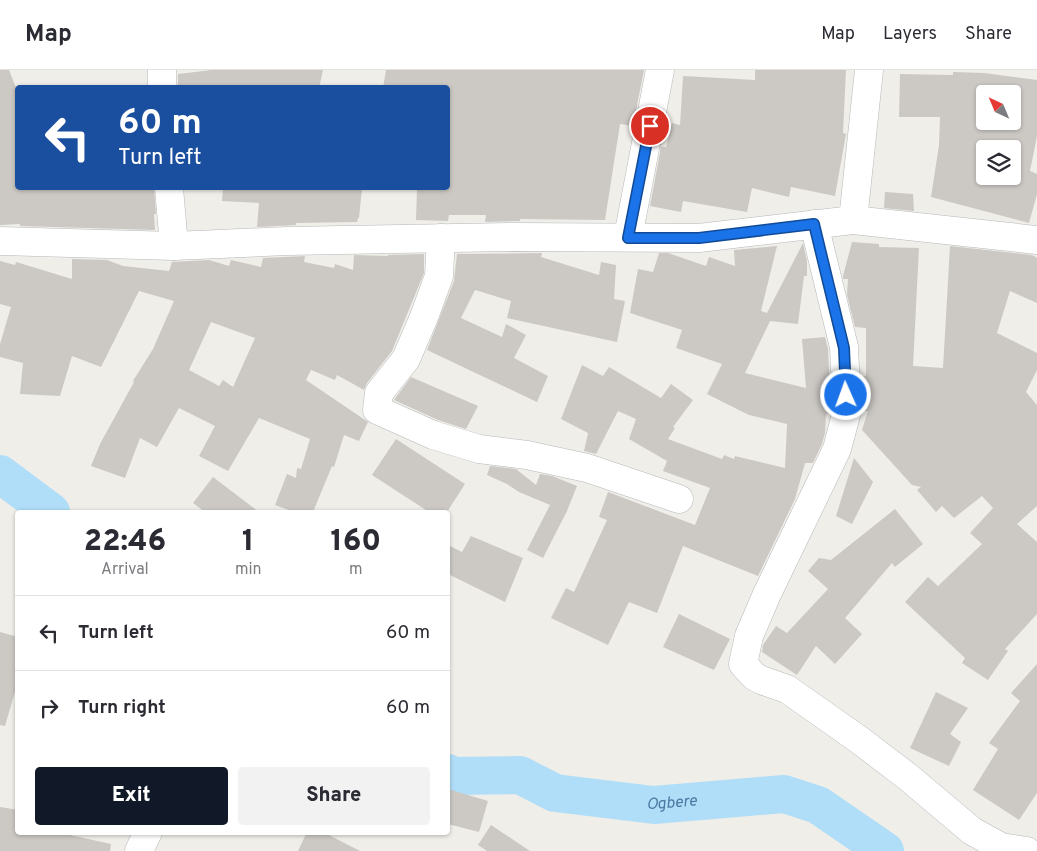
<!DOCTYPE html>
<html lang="en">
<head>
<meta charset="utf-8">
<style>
  :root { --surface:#fff; --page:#f2f2f3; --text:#2b2b33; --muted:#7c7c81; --line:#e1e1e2; --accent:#111827 }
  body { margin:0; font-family:Overpass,sans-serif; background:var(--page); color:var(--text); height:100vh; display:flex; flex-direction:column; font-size:19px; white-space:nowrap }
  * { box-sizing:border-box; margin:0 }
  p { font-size:16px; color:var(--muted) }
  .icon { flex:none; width:28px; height:28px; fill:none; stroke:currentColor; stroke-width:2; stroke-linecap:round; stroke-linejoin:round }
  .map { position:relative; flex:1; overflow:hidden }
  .details { position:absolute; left:15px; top:440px; width:435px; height:325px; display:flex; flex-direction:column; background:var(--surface); border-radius:5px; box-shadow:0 1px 4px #0004 }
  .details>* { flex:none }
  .top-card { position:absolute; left:15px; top:15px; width:435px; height:105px; border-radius:5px; box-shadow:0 1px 4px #0004; background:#1a4fa0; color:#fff; overflow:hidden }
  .needle { width:32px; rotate:316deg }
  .tools { position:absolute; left:976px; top:15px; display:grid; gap:10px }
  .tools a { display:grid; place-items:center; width:45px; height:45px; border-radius:5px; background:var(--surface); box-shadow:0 1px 4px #0004; font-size:25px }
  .pin { position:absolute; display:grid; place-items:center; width:42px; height:42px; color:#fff; margin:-21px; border:2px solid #fff; border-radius:50%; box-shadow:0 1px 5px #0007 }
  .me { position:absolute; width:55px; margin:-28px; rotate:358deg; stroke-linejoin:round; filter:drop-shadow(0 0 4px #0008) }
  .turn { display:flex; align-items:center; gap:18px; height:105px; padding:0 20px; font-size:22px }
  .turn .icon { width:65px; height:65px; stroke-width:2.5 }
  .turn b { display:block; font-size:35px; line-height:42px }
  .eta { display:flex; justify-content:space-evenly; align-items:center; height:85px; text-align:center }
  .eta b { font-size:30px; font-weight:800; line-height:35px }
  .action { display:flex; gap:10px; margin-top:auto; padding:10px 20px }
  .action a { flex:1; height:58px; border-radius:5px; background:var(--accent); color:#fff; font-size:20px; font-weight:800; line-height:58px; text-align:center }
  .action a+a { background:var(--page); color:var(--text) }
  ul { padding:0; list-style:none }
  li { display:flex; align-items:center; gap:15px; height:75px; padding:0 20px; border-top:1px solid var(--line) }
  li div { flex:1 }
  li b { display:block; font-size:19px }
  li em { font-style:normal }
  header { display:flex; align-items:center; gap:30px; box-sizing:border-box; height:70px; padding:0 25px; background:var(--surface); border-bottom:1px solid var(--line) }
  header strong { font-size:24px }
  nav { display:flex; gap:28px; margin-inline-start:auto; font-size:18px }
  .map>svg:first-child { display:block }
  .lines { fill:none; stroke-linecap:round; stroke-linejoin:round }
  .river { stroke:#b0ddf8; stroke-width:38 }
  .building { fill:#ccc9c5; fill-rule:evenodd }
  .minor-casing { stroke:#b5b8bb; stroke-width:29 }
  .minor { stroke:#fff; stroke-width:28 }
  .route-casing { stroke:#114b97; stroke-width:12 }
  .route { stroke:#1a73e8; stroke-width:9 }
  .labels { text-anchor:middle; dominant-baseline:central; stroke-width:4; stroke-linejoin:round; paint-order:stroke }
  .water-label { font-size:16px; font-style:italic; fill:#4979a2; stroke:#fff }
</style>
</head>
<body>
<header>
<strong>Map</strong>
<nav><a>Map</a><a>Layers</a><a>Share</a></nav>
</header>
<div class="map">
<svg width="1037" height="781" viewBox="0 0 1037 781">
  <rect width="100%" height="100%" fill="#f0eee8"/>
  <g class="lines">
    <g class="river">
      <polyline points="0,404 51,442"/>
      <path id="s1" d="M448,703L451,706L520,705L555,723L654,735L784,724L818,735L885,781"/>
    </g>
  </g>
  <g class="building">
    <polygon points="0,0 9,0 18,23 18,118 154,118 156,144 154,144 155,160 20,156 20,154 0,155"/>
    <polygon points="212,0 323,0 319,18 178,18 178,4"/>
    <polygon points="386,0 644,0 633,56 620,54 605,150 520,149 520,151 485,152 486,145 449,145 448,151 416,150 417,118 448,118 448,18 383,18"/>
    <polygon points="755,0 846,0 843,63 846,64 835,126 791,117 789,127 752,118 747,142 683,131 681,142 650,136 661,77 666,77 672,53 680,55 683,6 755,10"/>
    <path d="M953,2L984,3L1037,10V66L1030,101L1037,104V124L1029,153L931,127L939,75L940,47H899L900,4L953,5ZM985,24H1012V51H985ZM985,79H1012V106H985Z"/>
    <polygon points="223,118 316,120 316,118 362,118 359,148 358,148 357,152 296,153 296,155 257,157 259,133 222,131"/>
    <polygon points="885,122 913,124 914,141 884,138"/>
    <polygon points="852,172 879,174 879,177 919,178 913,296 943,298 950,176 1032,185 1037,188 1037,233 1010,221 997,263 1037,283 1037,300 1026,322 1037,335 1037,436 1017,454 1037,472 1037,544 1005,579 1008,581 988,610 962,593 965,588 905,532 928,507 938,516 982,474 970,463 993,438 982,426 954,448 942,436 936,442 917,420 921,417 912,415 862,360 868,341 863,341 861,306 866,306 866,258 855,257 847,225 848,209 843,209 843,206"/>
    <polygon points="803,173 807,191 807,206 804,206 798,254 770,251 745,303 806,318 802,269 825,267 828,279 831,339 830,344 826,344 825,363 822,374 813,393 805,393 795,429 758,506 683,476 657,543 629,532 608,575 551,548 566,518 574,522 607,450 599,447 608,422 695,455 710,418 663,401 667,391 629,369 636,349 618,341 596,384 584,381 588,363 561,349 582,295 603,306 609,297 661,328 671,314 693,330 673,357 675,358 668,369 722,389 724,385 734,389 735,386 785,398 787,354 749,345 707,324 722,294 676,278 682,260 630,243 638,199 653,202 659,183 668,183 706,196 709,187 735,196 734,180 777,176 761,241 767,243"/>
    <polygon points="542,183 541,187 599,205 601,192 616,195 614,229 625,231 617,272 507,248 511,231 475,220 461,248 502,267 506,254 526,265 514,288 548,306 537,332 427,280 454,211 457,184"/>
    <path d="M424,184V203L392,281L367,313L364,320L337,305L335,310L311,300L306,310L368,352L359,371L344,365L334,397L332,396L313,442H294L275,435L287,404L296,408L297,398L301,399L310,369L259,348L228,401L199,386L215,356L179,338L157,377L140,368L125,408L91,396L100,374L134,312L133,311L153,279L174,231L139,221L101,297L72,286L60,326L20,324L23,293L0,287V274L11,237L0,234V191L15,195L16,192L72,209V189L107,190L123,196L169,201L172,192L209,190L229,196L231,190L261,197L263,188L305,186L304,192L334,198L335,194L353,200L354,185L388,186V185ZM211,252L255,268L233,317L223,310L219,316L189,300Z"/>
    <polygon points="411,307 478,336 466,359 438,350 394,330"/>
    <polygon points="396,369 465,414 447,442 429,442 372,405"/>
    <polygon points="854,388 873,412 852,454 836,446"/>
    <polygon points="490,396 516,399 536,415 540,404 552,406 577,416 567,441 543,488 527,480 550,435 519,422 507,414 487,405"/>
    <polygon points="213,407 259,442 205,442 193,433"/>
    <polygon points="895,439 923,474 895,497 892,493 845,548 862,564 835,594 816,576 797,605 762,582 763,575 776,556 787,563 828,519 808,501 819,488 831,490"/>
    <polygon points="471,466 523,488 505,532 448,504 448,475 462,482"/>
    <polygon points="679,544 730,569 714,600 663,577"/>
    <polygon points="0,562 18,567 18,611 5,656 0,655"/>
    <polygon points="1037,594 1037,723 1019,750 973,720 998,679 989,673 1020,631 1011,623"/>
    <polygon points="936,622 968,638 950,664 961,672 949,696 910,678"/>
    <polygon points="448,719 488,731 479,762 448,754"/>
    <polygon points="0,737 18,740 18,762 71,762 70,765 111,774 110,781 0,781"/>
    <polygon points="491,755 530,781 487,781 478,775"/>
    <polygon points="307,762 323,762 360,781 298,781"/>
  </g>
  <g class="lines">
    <g class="minor-casing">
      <g id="minor">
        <polyline points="162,0 162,18"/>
        <polyline points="169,118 174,176"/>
        <polyline points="853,150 869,0"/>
        <polyline points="814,154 844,277 847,341 837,379 767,524 749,566 743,594 754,606 761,610 787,619 858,669 908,707 972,761 1001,777 1027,781"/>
        <polyline points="628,167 660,0"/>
        <polyline points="441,168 439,206 424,247 406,289 379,323 377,340 433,365 479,379 527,385 587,398 679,429"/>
        <polyline points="0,171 174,176 287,171 515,167 699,168 853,150 1037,170"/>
        <polyline points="139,781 148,762"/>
      </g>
    </g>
    <use href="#minor" class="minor"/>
  </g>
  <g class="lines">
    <g class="route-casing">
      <polyline id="route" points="650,56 628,168 699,168 814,154 844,278 846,325"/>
    </g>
    <use href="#route" class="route"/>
  </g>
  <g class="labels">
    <g class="water-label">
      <text stroke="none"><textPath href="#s1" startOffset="230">Ogbere</textPath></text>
    </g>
  </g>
</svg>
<div class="tools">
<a><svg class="needle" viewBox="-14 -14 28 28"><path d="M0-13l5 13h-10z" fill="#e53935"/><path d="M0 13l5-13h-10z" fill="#7c7c81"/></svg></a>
<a><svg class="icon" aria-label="layers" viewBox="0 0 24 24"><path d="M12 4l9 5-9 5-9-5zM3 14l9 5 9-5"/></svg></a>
</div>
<div class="pin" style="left:650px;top:56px;background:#d93025"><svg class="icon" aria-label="arrive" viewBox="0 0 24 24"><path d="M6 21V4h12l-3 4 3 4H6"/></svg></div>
<svg class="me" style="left:846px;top:325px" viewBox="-20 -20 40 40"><circle r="17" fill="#1a73e8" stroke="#fff" stroke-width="3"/><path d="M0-11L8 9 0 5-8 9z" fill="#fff"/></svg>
<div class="top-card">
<div class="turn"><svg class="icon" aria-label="left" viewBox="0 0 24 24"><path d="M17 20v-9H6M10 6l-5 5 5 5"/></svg><div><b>60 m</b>Turn left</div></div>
</div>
<section class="details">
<div class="eta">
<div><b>22:46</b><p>Arrival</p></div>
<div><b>1</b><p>min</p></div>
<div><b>160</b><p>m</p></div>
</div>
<ul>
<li><svg class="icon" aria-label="left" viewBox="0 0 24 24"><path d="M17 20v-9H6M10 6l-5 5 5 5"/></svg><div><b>Turn left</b></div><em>60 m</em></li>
<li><svg class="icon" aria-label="right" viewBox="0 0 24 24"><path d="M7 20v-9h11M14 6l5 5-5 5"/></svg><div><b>Turn right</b></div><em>60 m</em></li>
</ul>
<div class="action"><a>Exit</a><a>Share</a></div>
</section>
</div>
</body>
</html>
